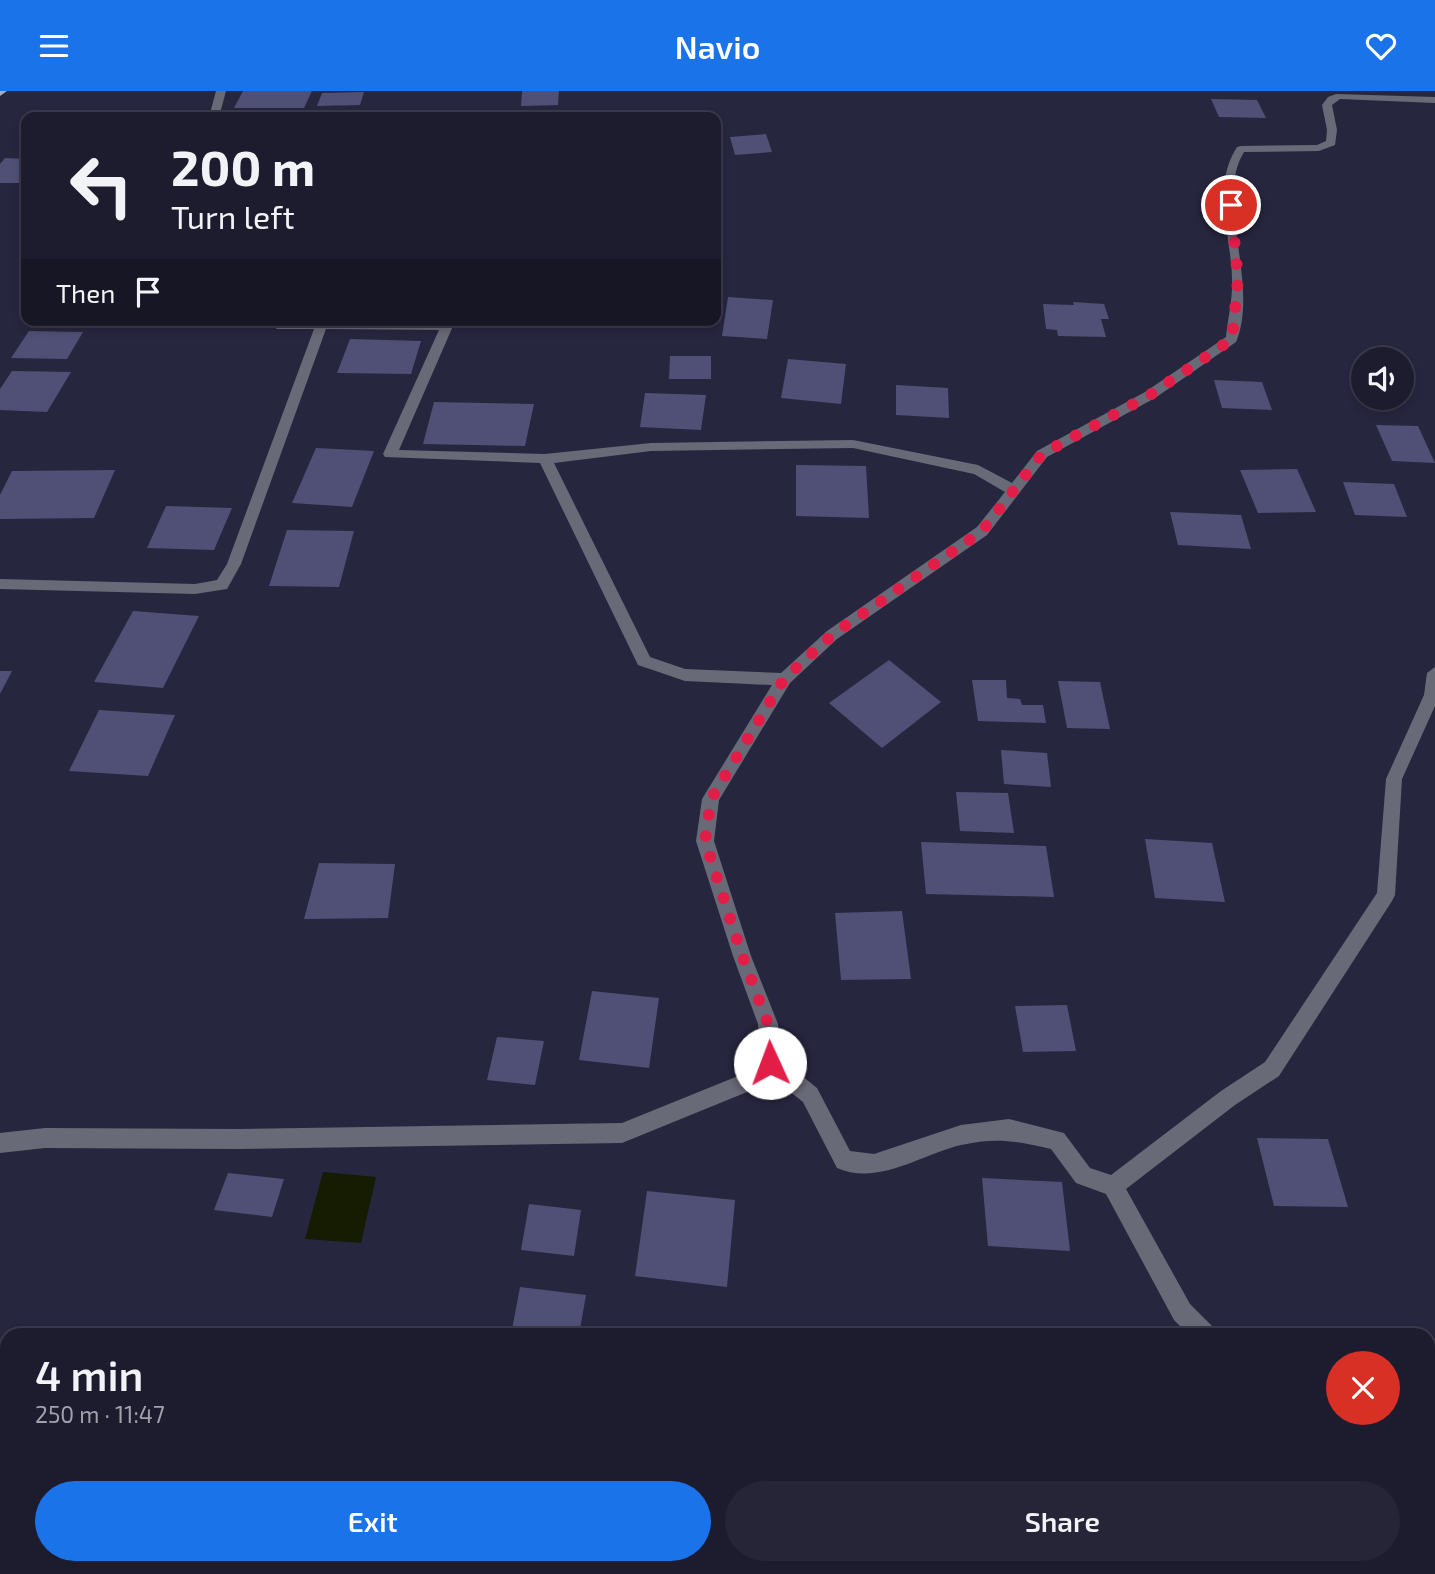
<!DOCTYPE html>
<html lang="en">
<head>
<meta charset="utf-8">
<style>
  :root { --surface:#1d1c2f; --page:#252537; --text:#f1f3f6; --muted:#a0a1aa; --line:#3b3a4b; --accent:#1a73e8 }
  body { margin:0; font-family:"Exo 2",sans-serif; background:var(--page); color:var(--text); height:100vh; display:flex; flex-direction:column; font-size:26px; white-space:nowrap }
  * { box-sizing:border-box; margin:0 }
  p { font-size:23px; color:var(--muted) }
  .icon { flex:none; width:38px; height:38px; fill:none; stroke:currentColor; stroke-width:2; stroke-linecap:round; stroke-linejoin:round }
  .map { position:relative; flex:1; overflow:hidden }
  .details { position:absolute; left:0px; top:1237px; width:1435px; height:247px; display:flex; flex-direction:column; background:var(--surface); border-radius:21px 21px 0 0; box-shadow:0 4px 10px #0003,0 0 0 2px var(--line) }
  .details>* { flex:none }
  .guide { position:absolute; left:21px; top:21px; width:700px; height:214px; border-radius:14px; box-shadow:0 4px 10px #0003,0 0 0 2px var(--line); background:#1d1c2f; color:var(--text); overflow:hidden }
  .fabs { position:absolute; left:1351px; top:256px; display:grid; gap:14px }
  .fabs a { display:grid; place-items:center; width:63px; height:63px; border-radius:50%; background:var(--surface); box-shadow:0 4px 10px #0003,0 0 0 2px var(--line); font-size:35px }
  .pin { position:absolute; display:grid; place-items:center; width:60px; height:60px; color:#fff; margin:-30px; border:4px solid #fff; border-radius:50%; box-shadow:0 2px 7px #0007 }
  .me { position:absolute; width:77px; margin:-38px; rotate:358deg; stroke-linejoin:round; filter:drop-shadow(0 0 5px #0008) }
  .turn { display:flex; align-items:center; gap:24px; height:147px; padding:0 35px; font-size:32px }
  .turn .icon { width:91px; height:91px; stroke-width:2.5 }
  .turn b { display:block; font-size:49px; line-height:60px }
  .then { display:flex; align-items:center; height:66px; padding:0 35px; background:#0003; gap:14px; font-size:26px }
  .round { display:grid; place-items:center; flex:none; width:74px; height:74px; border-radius:37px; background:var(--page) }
  .head { display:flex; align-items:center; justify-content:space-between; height:119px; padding:0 35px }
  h1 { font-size:42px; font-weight:600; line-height:52px }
  .action { display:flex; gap:14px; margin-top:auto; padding:14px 35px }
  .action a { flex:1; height:80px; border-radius:42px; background:var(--accent); color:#fff; font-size:28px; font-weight:600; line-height:80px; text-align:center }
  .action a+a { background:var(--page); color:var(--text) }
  header { display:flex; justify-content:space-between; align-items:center; height:91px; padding:0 35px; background:var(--accent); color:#fff; font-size:32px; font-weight:600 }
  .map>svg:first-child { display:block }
  .water { fill:#151c01 }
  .building { fill:#504f75 }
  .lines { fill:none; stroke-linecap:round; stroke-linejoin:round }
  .minor { fill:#696a77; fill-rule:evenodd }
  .major { fill:#a9aac5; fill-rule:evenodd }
  .route { stroke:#e11d48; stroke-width:12; stroke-dasharray:0 21.6 }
</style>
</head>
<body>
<header><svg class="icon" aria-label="menu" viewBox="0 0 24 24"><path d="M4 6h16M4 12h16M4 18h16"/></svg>Navio<svg class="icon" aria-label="heart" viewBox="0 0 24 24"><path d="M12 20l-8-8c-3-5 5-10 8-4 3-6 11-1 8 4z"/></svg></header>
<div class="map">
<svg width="1435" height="1483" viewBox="0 0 1435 1483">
  <rect width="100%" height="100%" fill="#27263f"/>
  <polygon class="water" points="323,1081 376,1086 361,1152 305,1148"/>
  <g class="building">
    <polygon points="243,0 312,0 304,17 234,17"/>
    <polygon points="522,0 559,0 558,14 521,15"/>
    <polygon points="364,1 360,14 317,15 322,2"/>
    <polygon points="1211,8 1257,9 1266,27 1219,26"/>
    <polygon points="766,43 772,61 735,64 730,46"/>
    <polygon points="5,67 26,68 26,88 23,92 0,92 0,73"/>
    <polygon points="728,206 773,209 767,248 722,245"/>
    <polygon points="1073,211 1104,213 1109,228 1101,228 1106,246 1058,245 1057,239 1046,238 1043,213 1074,214"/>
    <polygon points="29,240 83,241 67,268 11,267"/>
    <polygon points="350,248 421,250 411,283 337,282"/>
    <polygon points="670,265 711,265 711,288 669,288"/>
    <polygon points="788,268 846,273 841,313 781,307"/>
    <polygon points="12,280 71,281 47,321 0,319 0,298"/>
    <polygon points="1214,289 1262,291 1272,319 1222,317"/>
    <polygon points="896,294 948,297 949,327 896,324"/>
    <polygon points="645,302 706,304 701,339 640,336"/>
    <polygon points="434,311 534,313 525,355 423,353"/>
    <polygon points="1376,334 1418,335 1435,372 1392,370"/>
    <polygon points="316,357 374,360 352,416 292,412"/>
    <polygon points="796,374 866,375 869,427 796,425"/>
    <polygon points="1297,378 1316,421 1258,422 1240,379"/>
    <polygon points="115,379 94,427 0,428 0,404 12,380"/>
    <polygon points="1343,391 1394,393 1407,426 1355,424"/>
    <polygon points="166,415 232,417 214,459 147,457"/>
    <polygon points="1170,421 1241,424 1251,458 1178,454"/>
    <polygon points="287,439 354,440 339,496 269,495"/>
    <polygon points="133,520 199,525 163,597 94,591"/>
    <polygon points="889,569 941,611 882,657 829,612"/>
    <polygon points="0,580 12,580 0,603"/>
    <polygon points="972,589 1006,589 1007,607 1020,608 1022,614 1043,614 1046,632 978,630"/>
    <polygon points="1058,590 1100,591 1110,638 1067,637"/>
    <polygon points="99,619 175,624 148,685 69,680"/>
    <polygon points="1001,659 1047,662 1051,696 1004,693"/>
    <polygon points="956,701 1008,702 1014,742 960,740"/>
    <polygon points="1145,748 1212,752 1225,811 1155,807"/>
    <polygon points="921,751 1046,755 1054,806 926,803"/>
    <polygon points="319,772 395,773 388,827 304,828"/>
    <polygon points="902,820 911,888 841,889 835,822"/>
    <polygon points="592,900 659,907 649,977 579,969"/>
    <polygon points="1067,914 1076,960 1023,961 1015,915"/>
    <polygon points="497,946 544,950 535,994 487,989"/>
    <polygon points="1257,1047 1328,1048 1348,1116 1274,1115"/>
    <polygon points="228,1082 284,1088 272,1126 214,1119"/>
    <polygon points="982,1087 1062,1091 1070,1160 988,1155"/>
    <polygon points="647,1100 735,1109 727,1196 635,1185"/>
    <polygon points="529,1113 581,1119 574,1165 521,1159"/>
    <polygon points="520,1196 586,1204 579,1244 511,1244"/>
    <polygon points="314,1477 401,1477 400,1483 312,1483"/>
    <polygon points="610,1477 671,1477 671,1483 609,1483"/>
    <polygon points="733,1477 806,1477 806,1483 732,1483"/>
  </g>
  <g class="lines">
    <g class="minor">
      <polygon points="216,0 226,0 219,26 209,26"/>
      <path d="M1336,3L1435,6V12L1340,8L1332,14L1337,39L1335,54L1319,60L1244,61C1214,109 1260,193 1236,251L1155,307L1047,366L987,444L837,548L790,592L719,709L714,750L751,865L778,933L780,967L817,997L850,1060L874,1063L961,1034L1009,1028L1064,1042L1090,1077L1111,1084L1221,1000L1265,971L1377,802L1386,688L1424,604L1427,582L1435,576V615L1402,688L1395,804L1392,810L1279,985L1235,1014L1126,1098L1190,1213L1213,1236L1216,1244H1189L1174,1229L1106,1103L1076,1092L1051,1058C1017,1050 996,1046 961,1054C920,1064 878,1095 837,1077L803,1011L770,985L752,999L622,1052L239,1058L45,1057L0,1062V1042L45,1037L239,1038L622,1032L738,985L760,968L758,933L733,865L696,750L702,708L772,594L685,590L638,574L540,372L385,366L383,363L439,239L326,238L241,473L227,498L195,503L0,498V488L195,493L217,489L227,473L314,238H277L271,234L273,229L451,232L453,235L399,359L545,363L651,352L853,349L978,374L1012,392L1037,360L1145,301L1226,246C1228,227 1233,207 1232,187C1231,143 1211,96 1237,56L1241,55L1317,54L1326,50L1327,39L1322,14L1328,6ZM853,357L974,383L1005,401L977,436L827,540L781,582L685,578L650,566L554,372L651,360Z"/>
      <polygon points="1428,1439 1435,1441 1435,1468 1428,1466"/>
    </g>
    <polygon class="major" points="0,0 7,0 0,5"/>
  </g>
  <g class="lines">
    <polyline class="route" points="770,972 768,933 742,864 705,750 711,708 784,588 832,544 982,440 1042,363 1150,304 1232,248 1238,189 1231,114"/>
  </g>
</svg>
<div class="fabs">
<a><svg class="icon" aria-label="sound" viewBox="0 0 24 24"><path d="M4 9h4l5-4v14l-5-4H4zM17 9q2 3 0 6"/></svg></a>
</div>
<div class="pin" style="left:1231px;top:114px;background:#d93025"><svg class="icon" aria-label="arrive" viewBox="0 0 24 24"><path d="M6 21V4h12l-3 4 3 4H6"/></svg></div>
<svg class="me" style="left:770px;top:972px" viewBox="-20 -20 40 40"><circle r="19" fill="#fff"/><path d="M0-13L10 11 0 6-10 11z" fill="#e11d48"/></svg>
<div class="guide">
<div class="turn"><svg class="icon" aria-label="left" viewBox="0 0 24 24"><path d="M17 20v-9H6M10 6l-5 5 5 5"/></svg><div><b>200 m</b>Turn left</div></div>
<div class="then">Then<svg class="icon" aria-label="arrive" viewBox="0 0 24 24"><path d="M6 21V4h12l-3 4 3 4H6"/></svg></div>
</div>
<section class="details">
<div class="head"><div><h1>4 min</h1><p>250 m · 11:47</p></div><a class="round" style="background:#d93025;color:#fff"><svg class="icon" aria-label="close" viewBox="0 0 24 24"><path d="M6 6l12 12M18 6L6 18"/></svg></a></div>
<div class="action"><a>Exit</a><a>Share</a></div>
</section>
</div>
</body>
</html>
